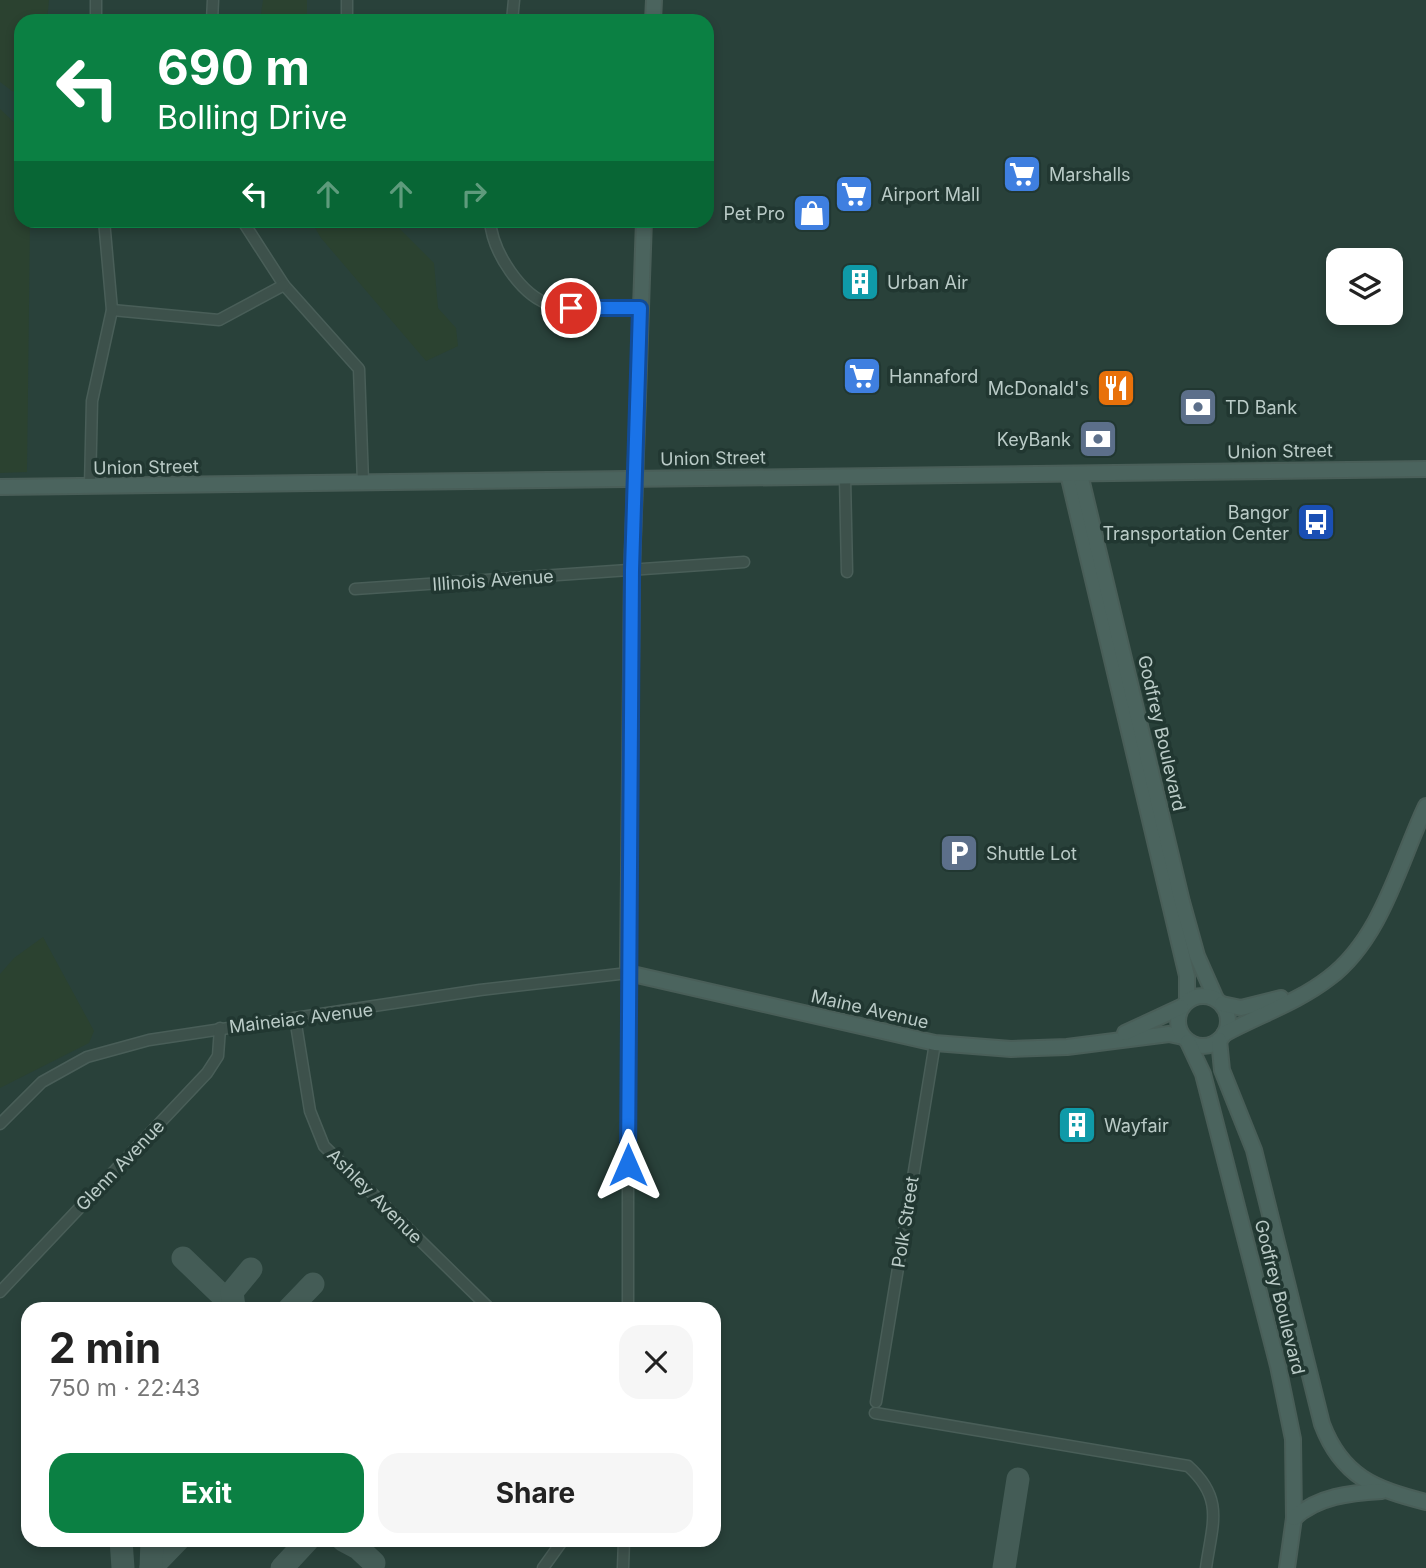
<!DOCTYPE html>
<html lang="en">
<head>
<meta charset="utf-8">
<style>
  :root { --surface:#fff; --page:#f6f6f6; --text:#222; --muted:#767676; --accent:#0b8043 }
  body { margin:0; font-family:Inter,sans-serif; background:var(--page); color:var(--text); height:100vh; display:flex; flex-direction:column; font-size:26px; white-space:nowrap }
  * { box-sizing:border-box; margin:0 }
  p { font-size:23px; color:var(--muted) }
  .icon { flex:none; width:38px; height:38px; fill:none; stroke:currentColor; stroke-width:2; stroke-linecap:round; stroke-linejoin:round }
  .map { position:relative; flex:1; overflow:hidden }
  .sheet { position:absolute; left:21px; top:1302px; width:700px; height:245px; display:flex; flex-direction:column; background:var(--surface); border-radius:21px; box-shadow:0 4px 10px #0003 }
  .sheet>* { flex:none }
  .banner { position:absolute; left:14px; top:14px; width:700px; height:214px; border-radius:21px; box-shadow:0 4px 10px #0003; background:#0b8043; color:#fff; overflow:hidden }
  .controls { position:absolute; left:1326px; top:248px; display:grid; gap:14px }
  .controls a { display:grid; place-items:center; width:77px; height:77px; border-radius:14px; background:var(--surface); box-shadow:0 4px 10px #0003; font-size:35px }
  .pin { position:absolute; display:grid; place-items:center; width:60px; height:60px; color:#fff; margin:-30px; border:4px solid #fff; border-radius:50%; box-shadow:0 2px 7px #0007 }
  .me { position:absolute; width:77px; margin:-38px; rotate:0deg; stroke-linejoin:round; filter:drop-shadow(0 0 5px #0008) }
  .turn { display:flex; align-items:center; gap:24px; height:147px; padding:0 28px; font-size:32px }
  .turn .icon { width:91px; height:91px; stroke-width:2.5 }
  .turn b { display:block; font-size:49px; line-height:60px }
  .lanes { display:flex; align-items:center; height:66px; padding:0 28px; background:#0003; justify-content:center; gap:35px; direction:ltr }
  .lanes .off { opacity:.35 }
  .round { display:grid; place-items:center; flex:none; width:74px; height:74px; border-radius:21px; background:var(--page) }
  .summary { display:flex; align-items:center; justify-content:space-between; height:119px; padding:0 28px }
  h1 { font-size:42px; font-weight:700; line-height:52px }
  .action { display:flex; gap:14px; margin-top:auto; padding:14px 28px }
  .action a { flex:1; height:80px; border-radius:21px; background:var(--accent); color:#fff; font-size:28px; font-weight:700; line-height:80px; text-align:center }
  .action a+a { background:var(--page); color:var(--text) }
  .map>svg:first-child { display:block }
  .green { fill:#2b4230 }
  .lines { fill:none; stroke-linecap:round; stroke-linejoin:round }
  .taxiway { stroke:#445c56; stroke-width:23 }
  .street-casing { stroke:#495e58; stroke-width:13 }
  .secondary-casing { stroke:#495e58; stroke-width:18 }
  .street { stroke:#3d514b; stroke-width:10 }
  .secondary { stroke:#4b645e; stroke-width:14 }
  .route-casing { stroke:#114b97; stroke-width:18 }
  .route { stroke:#1a73e8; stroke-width:12 }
  .labels { text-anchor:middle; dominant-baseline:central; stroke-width:7; stroke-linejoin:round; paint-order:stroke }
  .poi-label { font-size:18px; fill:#bacbc7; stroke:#213731; text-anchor:start }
  .street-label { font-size:18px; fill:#bacbc7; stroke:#213731 }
</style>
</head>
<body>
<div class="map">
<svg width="1426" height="1568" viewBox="0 0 1426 1568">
  <rect width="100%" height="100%" fill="#29413a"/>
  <g class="green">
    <polygon points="0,0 49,0 47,21 21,21 21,92 12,91 0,82"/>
    <polygon points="263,0 307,0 307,21 260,21"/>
    <polygon points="0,109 15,123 21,135 21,220 30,221 27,472 0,473"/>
    <polygon points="311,221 392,221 434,263 438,308 456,328 458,346 426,361 321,238"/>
    <polygon points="43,937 94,1031 89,1043 0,1088 0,974 14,958"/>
  </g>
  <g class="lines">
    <g class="taxiway">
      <polyline points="183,1258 236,1309"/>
      <polyline points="234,1307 232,1292 251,1269"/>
      <polyline points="289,1309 313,1284"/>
      <polyline points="121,1540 123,1568"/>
      <polyline points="343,1540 358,1548 374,1563"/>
      <polyline points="151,1568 178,1540"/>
      <polyline points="151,1568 152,1540"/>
      <polyline points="282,1568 308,1540"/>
      <polyline points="1004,1568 1018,1479"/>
    </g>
    <g class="street-casing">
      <g id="street">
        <polyline points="96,21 96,0"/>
        <polyline points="212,21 213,0"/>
        <polyline points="347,21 347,0"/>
        <polyline points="512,21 514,0"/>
        <polyline points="242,220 284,285 359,369 363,482"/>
        <path d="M490,220C492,251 521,297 552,305C580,312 612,308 640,308"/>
        <polyline points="112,310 219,320 284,285"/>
        <polyline points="845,477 847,572"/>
        <polyline points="90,487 92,401 112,310 104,220"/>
        <polyline points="355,589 744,562"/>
        <polyline points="295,1018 310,1111 324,1146 490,1309"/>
        <polyline points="0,1124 42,1082 87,1057 149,1040 480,990 628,973 628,1309"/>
        <polyline points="0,1292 207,1073 218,1056 220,1028"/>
        <polyline points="876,1402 935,1043"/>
        <path d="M875,1413L1188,1466C1225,1499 1212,1524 1206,1568"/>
        <polyline points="543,1568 563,1540"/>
        <polyline points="623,1568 624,1540"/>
      </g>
    </g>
    <g class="secondary-casing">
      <g id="secondary">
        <polyline points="653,21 654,0"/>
        <polyline points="644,220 632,571 628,973 935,1043 1011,1049 1067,1047 1169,1034 1183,1037"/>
        <polyline points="1068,474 1187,976 1187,1000"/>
        <polyline points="1080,474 1182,902 1197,956 1216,999"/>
        <polyline points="0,487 1426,469"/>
        <circle cx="1203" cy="1021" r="25"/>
        <polyline points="1222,1004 1241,1008 1281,998"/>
        <polyline points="1125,1033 1181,1007"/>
        <path d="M1224,1034C1259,1015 1298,1002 1329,978C1382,938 1399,863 1426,806"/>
        <path d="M1219,1040L1222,1070L1254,1150L1322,1424C1342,1477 1375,1489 1426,1502"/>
        <polyline points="1188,1042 1203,1074 1278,1366 1293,1439 1294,1518 1287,1568"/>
        <path d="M1294,1518C1318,1496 1350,1493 1382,1491"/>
      </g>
    </g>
    <use href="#street" class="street"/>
    <use href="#secondary" class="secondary"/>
  </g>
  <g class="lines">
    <g class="route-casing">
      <polyline id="route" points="571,308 640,308 632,570 628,1165"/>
    </g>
    <use href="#route" class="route"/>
  </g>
  <defs>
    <g id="supermarket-square" transform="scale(2.0125)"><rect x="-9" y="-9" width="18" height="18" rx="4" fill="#3f7fe0" stroke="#213731"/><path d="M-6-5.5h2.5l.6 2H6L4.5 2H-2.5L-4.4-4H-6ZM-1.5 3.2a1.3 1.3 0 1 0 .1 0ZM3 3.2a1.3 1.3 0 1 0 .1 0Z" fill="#fff"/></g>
    <g id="shop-square" transform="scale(2.0125)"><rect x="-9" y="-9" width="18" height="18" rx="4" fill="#3f7fe0" stroke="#213731"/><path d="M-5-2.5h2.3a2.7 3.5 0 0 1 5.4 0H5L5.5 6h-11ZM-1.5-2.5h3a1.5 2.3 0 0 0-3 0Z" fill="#fff"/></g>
    <g id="building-square" transform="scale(2.0125)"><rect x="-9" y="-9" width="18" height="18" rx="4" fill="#0f9aa8" stroke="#213731"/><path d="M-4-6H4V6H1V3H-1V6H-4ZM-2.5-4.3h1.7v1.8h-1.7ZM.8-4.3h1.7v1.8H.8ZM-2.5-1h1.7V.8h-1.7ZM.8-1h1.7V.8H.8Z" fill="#fff"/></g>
    <g id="restaurant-square" transform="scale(2.0125)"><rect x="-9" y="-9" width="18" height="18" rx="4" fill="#e8710a" stroke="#213731"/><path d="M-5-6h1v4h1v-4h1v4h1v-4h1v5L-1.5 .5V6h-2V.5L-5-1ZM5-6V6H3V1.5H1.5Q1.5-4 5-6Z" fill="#fff"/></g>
    <g id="bank-square" transform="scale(2.0125)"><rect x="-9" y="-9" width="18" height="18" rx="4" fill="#5c6f8a" stroke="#213731"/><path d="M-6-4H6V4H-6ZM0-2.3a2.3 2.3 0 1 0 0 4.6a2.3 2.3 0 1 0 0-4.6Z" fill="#fff"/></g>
    <g id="bus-square" transform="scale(2.0125)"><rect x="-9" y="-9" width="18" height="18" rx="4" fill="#1a4fb4" stroke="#213731"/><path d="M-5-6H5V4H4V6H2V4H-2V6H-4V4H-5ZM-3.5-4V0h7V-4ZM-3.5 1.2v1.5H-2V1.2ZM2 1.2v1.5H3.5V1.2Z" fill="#fff"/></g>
    <g id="parking-square" transform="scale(2.0125)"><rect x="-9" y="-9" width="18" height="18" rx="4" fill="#5c6f8a" stroke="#213731"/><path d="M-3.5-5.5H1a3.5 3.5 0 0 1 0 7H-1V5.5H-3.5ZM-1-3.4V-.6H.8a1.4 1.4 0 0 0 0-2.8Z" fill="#fff"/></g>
  </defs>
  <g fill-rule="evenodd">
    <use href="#supermarket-square" x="1022" y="174"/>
    <use href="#supermarket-square" x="854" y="194"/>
    <use href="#shop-square" x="812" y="213"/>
    <use href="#building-square" x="860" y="282"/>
    <use href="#supermarket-square" x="862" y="376"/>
    <use href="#restaurant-square" x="1116" y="388"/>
    <use href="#bank-square" x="1198" y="407"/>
    <use href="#bank-square" x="1098" y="439"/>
    <use href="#bus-square" x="1316" y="522"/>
    <use href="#parking-square" x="959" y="853"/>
    <use href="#building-square" x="1077" y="1125"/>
  </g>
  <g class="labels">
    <g class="poi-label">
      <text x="1049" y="174">Marshalls</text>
      <text x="881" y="194">Airport Mall</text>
      <text x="785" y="213" text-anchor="end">Pet Pro</text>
      <text x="887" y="282">Urban Air</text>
      <text x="889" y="376">Hannaford</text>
      <text x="1089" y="388" text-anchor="end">McDonald's</text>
      <text x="1225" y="407">TD Bank</text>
      <text x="1071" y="439" text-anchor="end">KeyBank</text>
      <text x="1289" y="512" text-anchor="end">Bangor<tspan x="1289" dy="21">Transportation Center</tspan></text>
      <text x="986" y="853">Shuttle Lot</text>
      <text x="1104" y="1125">Wayfair</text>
    </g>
    <g class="street-label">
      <text transform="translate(1280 451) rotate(-1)">Union Street</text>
      <text transform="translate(713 458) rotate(-1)">Union Street</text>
      <text transform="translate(146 467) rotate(-1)">Union Street</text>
      <text transform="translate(493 580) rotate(-4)">Illinois Avenue</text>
      <text transform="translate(1162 733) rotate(77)">Godfrey Boulevard</text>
      <text transform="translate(870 1009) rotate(13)">Maine Avenue</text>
      <text transform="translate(301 1018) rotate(-7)">Maineiac Avenue</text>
      <text transform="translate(120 1165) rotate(-46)">Glenn Avenue</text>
      <text transform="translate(375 1196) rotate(45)">Ashley Avenue</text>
      <text transform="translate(905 1222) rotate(-81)">Polk Street</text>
      <text transform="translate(1280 1297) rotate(76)">Godfrey Boulevard</text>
    </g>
  </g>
</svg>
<div class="controls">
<a><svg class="icon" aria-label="layers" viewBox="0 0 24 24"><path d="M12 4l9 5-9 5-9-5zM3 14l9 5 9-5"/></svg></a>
</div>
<div class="pin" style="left:571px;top:308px;background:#d93025"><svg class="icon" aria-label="arrive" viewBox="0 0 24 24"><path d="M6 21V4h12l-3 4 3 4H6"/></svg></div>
<svg class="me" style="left:628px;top:1165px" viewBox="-20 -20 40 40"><path d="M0-17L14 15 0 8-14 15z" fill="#1a73e8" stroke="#fff" stroke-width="4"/></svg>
<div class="banner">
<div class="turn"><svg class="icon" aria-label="left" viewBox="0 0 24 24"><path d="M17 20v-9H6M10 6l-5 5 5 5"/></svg><div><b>690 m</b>Bolling Drive</div></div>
<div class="lanes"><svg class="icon" aria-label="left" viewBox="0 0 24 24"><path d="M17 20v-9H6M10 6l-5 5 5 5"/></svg><svg class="icon off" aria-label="ahead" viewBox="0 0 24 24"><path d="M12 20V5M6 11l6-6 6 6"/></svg><svg class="icon off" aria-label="ahead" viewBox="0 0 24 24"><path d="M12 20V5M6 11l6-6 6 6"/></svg><svg class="icon off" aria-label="right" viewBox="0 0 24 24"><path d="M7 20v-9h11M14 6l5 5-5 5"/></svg></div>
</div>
<section class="sheet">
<div class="summary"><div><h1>2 min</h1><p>750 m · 22:43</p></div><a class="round"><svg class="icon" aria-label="close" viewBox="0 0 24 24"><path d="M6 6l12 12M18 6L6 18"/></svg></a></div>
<div class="action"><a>Exit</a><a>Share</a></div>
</section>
</div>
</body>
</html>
